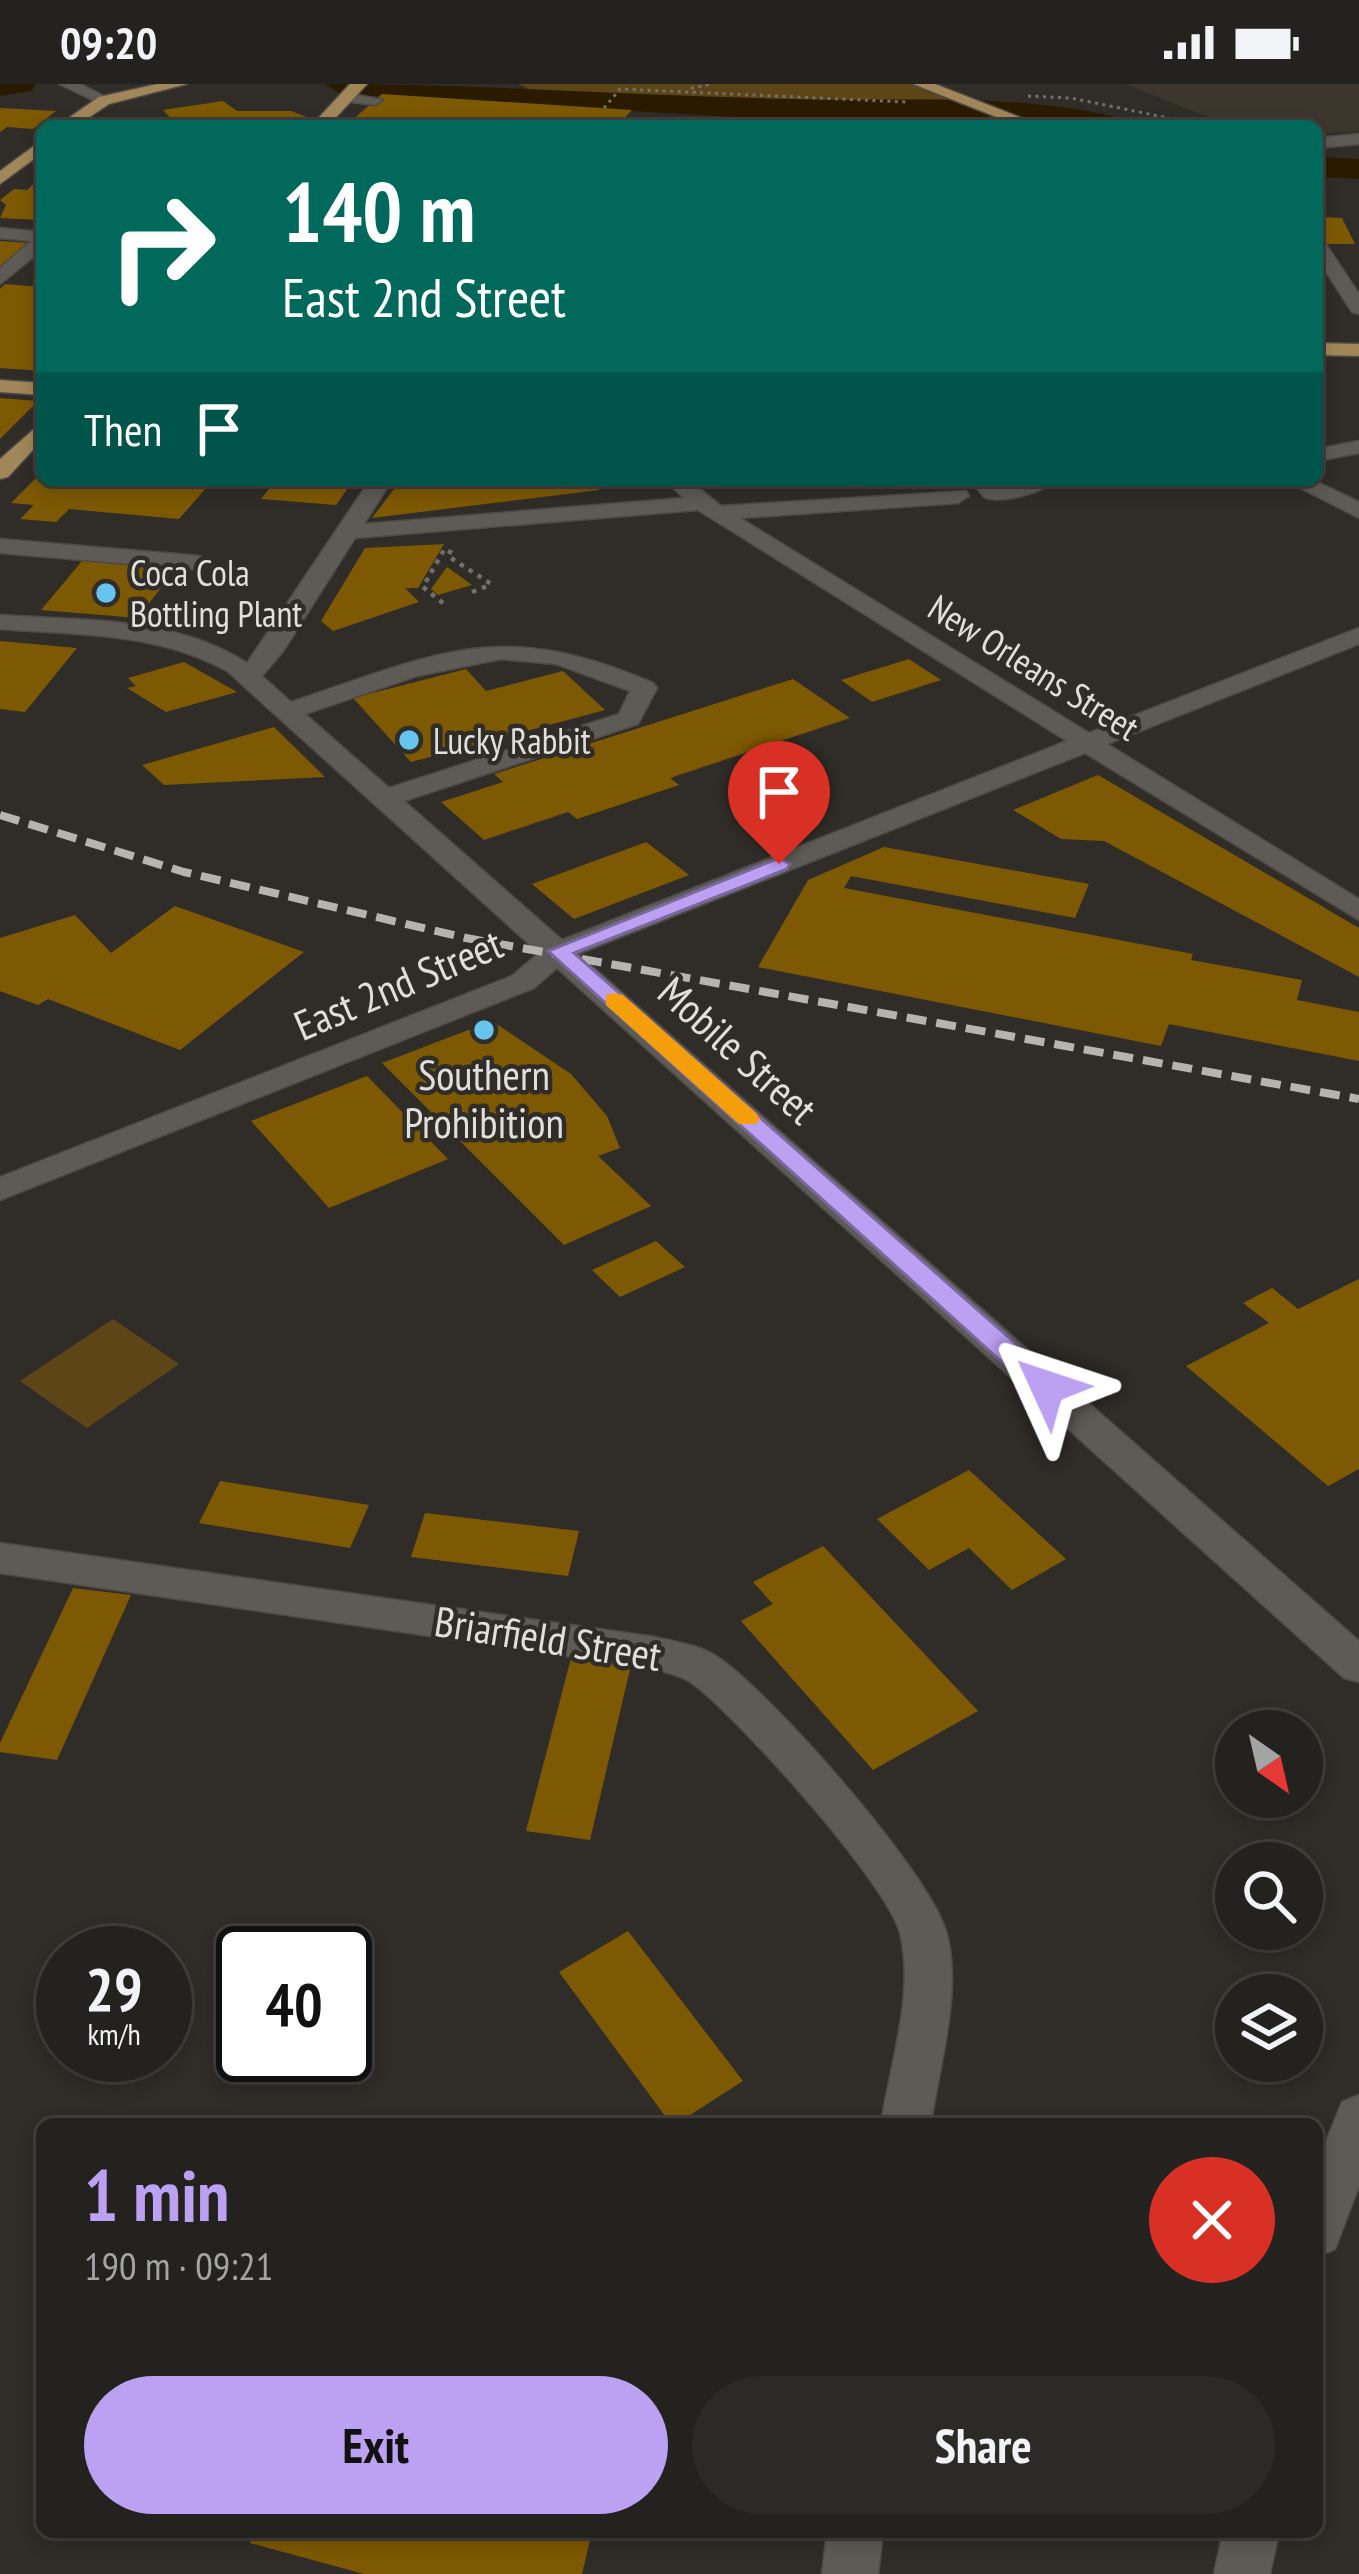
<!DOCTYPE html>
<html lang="en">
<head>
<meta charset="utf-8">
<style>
  :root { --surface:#24221e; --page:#2c2a27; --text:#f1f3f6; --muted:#a3a4a4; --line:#413f3c; --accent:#bca0f2 }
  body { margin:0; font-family:"PT Sans Narrow",sans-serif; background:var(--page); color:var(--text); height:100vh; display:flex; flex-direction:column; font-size:45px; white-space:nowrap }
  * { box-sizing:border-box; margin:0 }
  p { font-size:39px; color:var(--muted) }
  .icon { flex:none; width:66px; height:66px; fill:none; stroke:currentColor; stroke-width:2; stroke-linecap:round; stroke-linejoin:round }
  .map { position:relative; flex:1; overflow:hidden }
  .drawer { position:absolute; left:36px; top:2034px; width:1287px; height:420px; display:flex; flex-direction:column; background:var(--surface); border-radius:18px; box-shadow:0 6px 18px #0003,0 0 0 3px var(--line) }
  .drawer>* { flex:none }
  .top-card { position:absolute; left:36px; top:36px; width:1287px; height:366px; border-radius:18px; box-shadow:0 6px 18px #0003,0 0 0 3px var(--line); background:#00695c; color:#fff; overflow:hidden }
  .needle { width:78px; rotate:146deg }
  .fabs { position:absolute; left:1215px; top:1626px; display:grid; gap:24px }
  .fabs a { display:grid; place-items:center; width:108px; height:108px; border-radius:50%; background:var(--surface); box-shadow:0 6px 18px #0003,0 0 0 3px var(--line); font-size:60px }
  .speed { position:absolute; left:36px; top:1842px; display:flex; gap:24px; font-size:60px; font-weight:700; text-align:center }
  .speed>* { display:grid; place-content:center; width:156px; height:156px; border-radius:50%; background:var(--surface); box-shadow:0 6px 18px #0003,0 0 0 3px var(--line); line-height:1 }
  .speed small { font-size:30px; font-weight:400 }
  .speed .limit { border:6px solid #111; border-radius:18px; background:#fff; color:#111 }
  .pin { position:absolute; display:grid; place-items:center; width:102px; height:102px; color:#fff; margin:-123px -51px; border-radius:50% 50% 50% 0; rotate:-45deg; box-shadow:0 0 12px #0007 }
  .pin .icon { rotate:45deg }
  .me { position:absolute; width:132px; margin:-66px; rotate:312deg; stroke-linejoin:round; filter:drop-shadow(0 0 9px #0008) }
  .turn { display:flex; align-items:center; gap:42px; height:252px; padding:0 48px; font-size:54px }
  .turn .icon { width:156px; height:156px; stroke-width:2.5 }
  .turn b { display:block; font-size:84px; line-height:102px }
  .then { display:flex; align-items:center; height:114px; padding:0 48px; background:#0003; gap:24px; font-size:45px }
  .round { display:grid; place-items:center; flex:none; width:126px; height:126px; border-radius:63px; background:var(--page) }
  .overview { display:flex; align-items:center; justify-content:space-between; height:204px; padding:0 48px }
  h1 { font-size:72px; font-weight:800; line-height:90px; color:var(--accent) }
  .primary-button { display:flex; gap:24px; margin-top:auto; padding:24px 48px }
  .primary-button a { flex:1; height:138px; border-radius:72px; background:var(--accent); color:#111; font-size:48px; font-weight:800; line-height:138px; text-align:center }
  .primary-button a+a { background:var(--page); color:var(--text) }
  .status { display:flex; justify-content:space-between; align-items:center; height:84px; padding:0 60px; background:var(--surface); direction:ltr }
  .status svg { height:33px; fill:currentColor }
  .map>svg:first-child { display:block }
  .built { fill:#3d362d }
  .green { fill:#5e4518 }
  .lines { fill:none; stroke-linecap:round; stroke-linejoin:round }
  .river { fill:#2a1b00; fill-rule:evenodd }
  .building { fill:#7e5904 }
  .minor-casing { stroke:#4c4a46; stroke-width:3 }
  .major-casing { stroke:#4c4a46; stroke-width:3 }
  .path-far1 { stroke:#72706b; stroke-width:3; stroke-dasharray:3 4.5; stroke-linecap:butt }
  .path { stroke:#72706b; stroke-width:4.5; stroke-dasharray:4.5 6; stroke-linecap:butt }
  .minor { fill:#5e5a55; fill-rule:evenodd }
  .major { fill:#a18659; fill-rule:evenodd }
  .rail { stroke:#b6b4b0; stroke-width:8; stroke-dasharray:20 10; stroke-linecap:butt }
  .route { fill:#bca0f2; stroke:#7a689d; stroke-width:3 }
  .slow { fill:#f59e0b }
  .poi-dot { fill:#66c4ef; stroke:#302d28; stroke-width:4.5 }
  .labels { text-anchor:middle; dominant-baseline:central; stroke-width:9; stroke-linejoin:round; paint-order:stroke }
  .far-poi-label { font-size:36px; fill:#e1dfdc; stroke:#302d28; text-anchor:start }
  .far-street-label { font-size:36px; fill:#e1dfdc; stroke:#302d28 }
  .street-label { font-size:42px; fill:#e1dfdc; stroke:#302d28 }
  .poi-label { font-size:42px; fill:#e1dfdc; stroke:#302d28 }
</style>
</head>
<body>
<div class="status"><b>09:20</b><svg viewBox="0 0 49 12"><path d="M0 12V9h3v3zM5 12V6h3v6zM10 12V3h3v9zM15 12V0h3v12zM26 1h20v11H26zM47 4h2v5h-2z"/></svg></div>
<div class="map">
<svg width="1359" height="2490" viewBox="0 0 1359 2490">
  <rect width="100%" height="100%" fill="#302d28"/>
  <polygon class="built" points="1125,0 1359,0 1359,47 1317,50 1317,42 1231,42"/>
  <g class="green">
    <polygon points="518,0 921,0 995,27 741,24 545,12"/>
    <polygon points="113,1235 179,1280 87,1344 20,1297"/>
  </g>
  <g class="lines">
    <g class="river">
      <polygon points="0,0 36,0 31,7 0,12"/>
      <path d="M325,0C482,0 637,12 794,15C904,18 1016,8 1124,35L1129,42L735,33L341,10Z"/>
      <polygon points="1317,73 1359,75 1359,95 1317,93"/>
    </g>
  </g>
  <g class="building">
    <polygon points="382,10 632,26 617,42 350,38"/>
    <polygon points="223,17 237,27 291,27 309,34 300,42 178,42 163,26"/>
    <polygon points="0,24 56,27 33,45 7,43 0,48"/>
    <polygon points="42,93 42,136 0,134 6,121 0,116 14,105 27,106"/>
    <polygon points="1317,133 1342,134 1355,160 1317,160"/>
    <polygon points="0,157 29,159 0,183"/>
    <polygon points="5,200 42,203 42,287 0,284 0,205"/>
    <polygon points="0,314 38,317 0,355"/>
    <polygon points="42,388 42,396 213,396 179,435 69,425 56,438 20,435 34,421 11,419"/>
    <polygon points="276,396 285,396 350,401 336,421 261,415"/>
    <polygon points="401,396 596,396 599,406 372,434"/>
    <polygon points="444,460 418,504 405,504 419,518 333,547 321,537 365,464"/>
    <polygon points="82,477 158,483 152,491 170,492 138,534 41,526"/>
    <polygon points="447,483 472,501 438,511 431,505"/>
    <polygon points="0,557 77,564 25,628 0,625"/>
    <polygon points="909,575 941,596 872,618 841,596"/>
    <polygon points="184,578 237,608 166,628 127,604 136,602 128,594"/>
    <polygon points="466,585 486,607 563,587 605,626 411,678 353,614"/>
    <polygon points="793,595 850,634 670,694 679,701 577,735 568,728 484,756 441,718 503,698 494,690"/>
    <polygon points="274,643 325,693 164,701 142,681"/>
    <polygon points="1098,691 1359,844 1359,893 1104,757 1061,755 1013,726"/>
    <polygon points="646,758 689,791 574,835 532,800"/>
    <polygon points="884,763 1089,800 1075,834 851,792 844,804 1193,870 1191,876 1302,896 1297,916 1359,928 1359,977 1169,940 1161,962 758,883 808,796"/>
    <polygon points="175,822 304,868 180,966 48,915 38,921 0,907 0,854 75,831 111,869"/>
    <polygon points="492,937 571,990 607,1032 620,1064 598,1072 651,1122 564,1161 382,979"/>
    <polygon points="367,992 448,1075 329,1124 251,1037"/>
    <polygon points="656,1157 685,1183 620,1213 592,1186"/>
    <polygon points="1359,1195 1359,1385 1328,1402 1186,1282 1269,1239 1243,1219 1272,1204 1298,1225"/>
    <polygon points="969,1386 1066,1475 1012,1506 969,1464 929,1486 877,1435"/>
    <polygon points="220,1397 369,1421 350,1464 199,1439"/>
    <polygon points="425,1429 579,1447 568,1492 411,1473"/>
    <polygon points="823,1462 978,1627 873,1686 741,1537 773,1520 753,1498"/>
    <polygon points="73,1504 131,1511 57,1676 0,1668 0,1659"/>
    <polygon points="571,1574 631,1581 590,1756 526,1747"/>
    <polygon points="628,1847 743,1997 676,2040 671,2040 559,1888"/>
    <polygon points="254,2448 592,2448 582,2490 364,2490 250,2459"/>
  </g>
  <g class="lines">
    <g class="minor-casing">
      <g id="minor">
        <polygon points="59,0 80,0 112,16 99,19"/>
        <polygon points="347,9 383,16 375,21 342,17 339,14"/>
        <polygon points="1359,50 1359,60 1317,64 1317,54"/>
        <polygon points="0,144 42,148 42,166 0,200 0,184 31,157 0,154"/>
        <polygon points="1317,155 1323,156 1359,210 1359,230 1352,228 1317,174"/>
        <polygon points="1359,357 1359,369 1317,377 1317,365"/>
        <path d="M370,396H392L364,440L684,414L664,396H689L721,422L966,407L969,412L958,419L740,434L1089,649L1359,544V560L1107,660L1359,815V836L1085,669L578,870L1359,1557V1598L1344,1594L557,884L534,904L0,1116V1093L512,892L539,869L227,587C156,548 79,551 0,545V531C83,537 174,532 247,579ZM698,426L1067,657L562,856L404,717L638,640L657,604L653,599C500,533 439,569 291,618L262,592L284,566L355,454ZM501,575L556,580L630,607L619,630L389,704L305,630L417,592Z"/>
        <path d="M971,396H994L998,401L1034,396L1045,403C1035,410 998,420 984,413C983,412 972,397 971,396Z"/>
        <polygon points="1285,396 1313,396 1359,418 1359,434"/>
        <polygon points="0,455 200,472 212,479 200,486 0,469"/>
        <path d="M0,1459L655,1553C675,1558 699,1561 716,1572C770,1607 928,1787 946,1847C963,1906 939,1981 931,2040H881C890,1981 915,1909 900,1849C888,1800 733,1627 689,1597C679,1591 667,1589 655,1585L0,1489Z"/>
        <polygon points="1359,2011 1359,2102 1335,2165 1317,2173 1317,2080 1342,2018"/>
        <polygon points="827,2448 883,2448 878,2490 822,2490"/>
        <polygon points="1223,2448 1279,2448 1270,2490 1214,2490"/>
      </g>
    </g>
    <g class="major-casing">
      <g id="major">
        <polygon points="157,0 187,0 109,20 76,42 57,42 99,13"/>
        <polygon points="350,0 367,0 328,42 311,42"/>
        <polygon points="913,0 935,0 1042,42 1019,42"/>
        <polygon points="42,56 42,69 0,100 0,87"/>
        <polygon points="1317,259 1359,260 1359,272 1317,271"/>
        <polygon points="0,296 42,299 42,311 0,308"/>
        <polygon points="42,338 42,356 8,393 0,395 0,375"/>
      </g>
    </g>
    <g class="path-far1">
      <polyline points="691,4 713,0"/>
      <polyline points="1028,12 1071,14 1207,42"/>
      <polyline points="604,24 620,5 906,18"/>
    </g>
    <g class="path">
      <polyline points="451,466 448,472 491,500"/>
      <polyline points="472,508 490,501"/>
      <polyline points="443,519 423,503 445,464"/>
    </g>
    <use href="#minor" class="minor"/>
    <use href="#major" class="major"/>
    <polyline class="rail" points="0,731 184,788 466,854 1359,1015"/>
  </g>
  <polygon class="route" points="779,774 790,780 787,785 574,869 1057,1296 1061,1303 1057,1310 1037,1310 548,867"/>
  <polygon class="slow" points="614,909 623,911 756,1029 760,1035 756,1040 739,1040 606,921 606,911"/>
  <g class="poi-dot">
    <circle cx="106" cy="509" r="12"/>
    <circle cx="409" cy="656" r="12"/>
    <circle cx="484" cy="946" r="12"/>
  </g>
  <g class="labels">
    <g class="far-poi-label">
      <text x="130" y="488">Coca Cola<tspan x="130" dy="41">Bottling Plant</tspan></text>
      <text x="433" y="656">Lucky Rabbit</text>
    </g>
    <g class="far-street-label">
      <text transform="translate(1034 583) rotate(32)">New Orleans Street</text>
    </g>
    <g class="street-label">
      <text transform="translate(398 900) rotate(-23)">East 2nd Street</text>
      <text transform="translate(738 966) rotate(42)">Mobile Street</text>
      <text transform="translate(548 1554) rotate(9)">Briarfield Street</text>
    </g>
    <g class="poi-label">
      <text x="484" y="990">Southern<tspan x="484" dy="48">Prohibition</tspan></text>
    </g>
  </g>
</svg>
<div class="fabs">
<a><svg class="needle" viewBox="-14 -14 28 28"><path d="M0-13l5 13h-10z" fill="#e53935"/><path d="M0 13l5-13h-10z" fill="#a3a4a4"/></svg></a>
<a><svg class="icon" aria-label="search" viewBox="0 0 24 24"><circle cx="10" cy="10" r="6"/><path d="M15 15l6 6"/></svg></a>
<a><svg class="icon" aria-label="layers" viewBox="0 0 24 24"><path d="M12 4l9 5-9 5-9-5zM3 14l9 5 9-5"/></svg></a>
</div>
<div class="speed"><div>29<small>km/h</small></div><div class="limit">40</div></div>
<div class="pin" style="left:779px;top:780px;background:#d93025"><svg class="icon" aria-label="arrive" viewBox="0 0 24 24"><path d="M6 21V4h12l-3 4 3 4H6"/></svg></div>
<svg class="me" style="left:1047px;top:1303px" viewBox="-20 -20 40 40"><path d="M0-17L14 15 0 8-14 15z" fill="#bca0f2" stroke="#fff" stroke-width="4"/></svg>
<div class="top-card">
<div class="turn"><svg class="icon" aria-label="right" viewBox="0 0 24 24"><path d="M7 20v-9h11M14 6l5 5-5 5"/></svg><div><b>140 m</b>East 2nd Street</div></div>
<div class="then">Then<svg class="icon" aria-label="arrive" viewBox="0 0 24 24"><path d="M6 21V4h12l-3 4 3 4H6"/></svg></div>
</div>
<section class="drawer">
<div class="overview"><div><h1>1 min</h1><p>190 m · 09:21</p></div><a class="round" style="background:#d93025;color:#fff"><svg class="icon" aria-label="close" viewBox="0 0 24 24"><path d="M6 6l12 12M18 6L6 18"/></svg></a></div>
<div class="primary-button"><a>Exit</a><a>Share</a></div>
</section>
</div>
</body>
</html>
